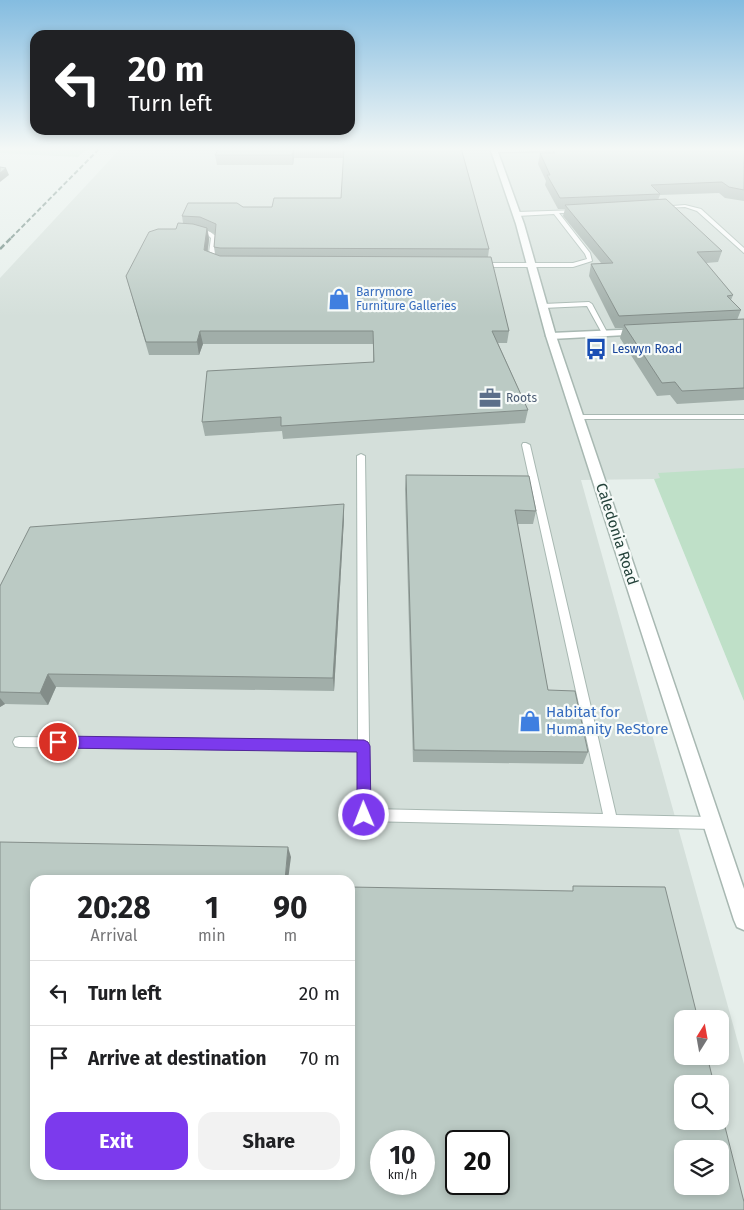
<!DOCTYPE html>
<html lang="en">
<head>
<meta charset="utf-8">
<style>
  :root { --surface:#fff; --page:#f2f2f2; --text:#202124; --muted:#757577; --line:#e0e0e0; --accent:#7c3aed }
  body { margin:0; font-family:"Fira Sans",sans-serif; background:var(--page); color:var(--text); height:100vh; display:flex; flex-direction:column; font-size:19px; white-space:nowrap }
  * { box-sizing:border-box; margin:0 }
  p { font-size:16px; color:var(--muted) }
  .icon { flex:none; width:28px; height:28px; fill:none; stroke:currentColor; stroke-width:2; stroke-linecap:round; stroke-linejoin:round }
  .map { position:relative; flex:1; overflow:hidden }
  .details { position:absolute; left:30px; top:875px; width:325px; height:305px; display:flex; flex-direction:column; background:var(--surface); border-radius:15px; box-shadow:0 2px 8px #0003 }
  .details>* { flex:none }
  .banner { position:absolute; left:30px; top:30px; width:325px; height:105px; border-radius:15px; box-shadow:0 2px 8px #0003; background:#202124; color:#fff; overflow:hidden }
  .needle { width:32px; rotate:11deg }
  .fabs { position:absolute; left:674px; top:1010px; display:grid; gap:10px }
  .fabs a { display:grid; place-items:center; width:55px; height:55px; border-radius:10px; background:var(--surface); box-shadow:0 2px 8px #0003; font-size:25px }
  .speed { position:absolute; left:370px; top:1130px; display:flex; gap:10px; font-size:25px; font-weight:700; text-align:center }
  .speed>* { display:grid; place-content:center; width:65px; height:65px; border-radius:50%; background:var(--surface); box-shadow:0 2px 8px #0003; line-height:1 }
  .speed small { font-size:12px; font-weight:400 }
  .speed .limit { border:2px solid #111; border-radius:8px; background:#fff; color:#111 }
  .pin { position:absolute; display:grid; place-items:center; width:42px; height:42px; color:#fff; margin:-21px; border:2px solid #fff; border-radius:50%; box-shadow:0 1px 5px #0007 }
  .me { position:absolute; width:55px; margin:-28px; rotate:359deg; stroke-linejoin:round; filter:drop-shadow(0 0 4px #0008) }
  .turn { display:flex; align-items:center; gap:18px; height:105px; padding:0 15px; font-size:22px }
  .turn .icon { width:65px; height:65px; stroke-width:2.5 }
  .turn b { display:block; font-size:35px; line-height:42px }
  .eta { display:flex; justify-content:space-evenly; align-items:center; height:85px; text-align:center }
  .eta b { font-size:30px; font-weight:700; line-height:35px }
  .cta { display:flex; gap:10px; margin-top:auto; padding:10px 15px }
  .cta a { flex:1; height:58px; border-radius:15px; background:var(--accent); color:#fff; font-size:20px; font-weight:700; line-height:58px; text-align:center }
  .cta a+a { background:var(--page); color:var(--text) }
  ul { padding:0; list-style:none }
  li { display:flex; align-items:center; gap:15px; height:65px; padding:0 15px; border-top:1px solid var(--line) }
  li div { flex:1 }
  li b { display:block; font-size:19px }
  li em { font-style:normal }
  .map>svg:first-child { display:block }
  .built { fill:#d4dfda; fill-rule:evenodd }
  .green { fill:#bfe0c8 }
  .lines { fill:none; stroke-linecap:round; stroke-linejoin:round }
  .stream { fill:#8ec9d4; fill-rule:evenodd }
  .service-casing { stroke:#a8b8b2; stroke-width:2 }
  .minor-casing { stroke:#a8b8b2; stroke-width:3 }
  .tertiary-casing { stroke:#a8b8b2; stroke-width:3 }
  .service { fill:#fff; fill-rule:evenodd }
  .minor { fill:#fff; fill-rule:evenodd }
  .tertiary { fill:#fff; fill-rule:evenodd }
  .rail-far1 { stroke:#5f7d75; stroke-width:2; stroke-dasharray:5 2.5; stroke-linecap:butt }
  .rail { stroke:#5f7d75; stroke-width:2.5; stroke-dasharray:6 3; stroke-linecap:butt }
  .wall { fill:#a1aea9; fill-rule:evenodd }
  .shaded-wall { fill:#838d89 }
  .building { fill:#bbcac4; stroke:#838d89; fill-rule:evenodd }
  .route { fill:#7c3aed; stroke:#51269a }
  .labels { text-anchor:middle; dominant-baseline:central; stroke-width:4.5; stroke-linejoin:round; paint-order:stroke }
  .far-shop-label { font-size:12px; fill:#366cbe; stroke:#f7fbf9; text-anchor:start }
  .far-transit-label { font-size:12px; fill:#164399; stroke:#f7fbf9; text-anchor:start }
  .far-service-label { font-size:12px; fill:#4e5e75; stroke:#f7fbf9; text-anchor:start }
  .street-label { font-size:15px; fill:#24423a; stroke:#f7fbf9 }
  .shop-label { font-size:15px; fill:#366cbe; stroke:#f7fbf9; text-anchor:start }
</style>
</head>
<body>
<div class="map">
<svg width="744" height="1210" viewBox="0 0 744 1210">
  <rect width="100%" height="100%" fill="#e6efeb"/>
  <path class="built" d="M121,148H744V473L654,479L581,480L744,1064V1210H0V278ZM35,880H350V1175H35ZM682,1019H720V1056H682ZM682,1084H720V1121H682ZM381,1141H424V1184H381ZM456,1141H499V1184H456ZM682,1149H720V1186H682Z"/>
  <g class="green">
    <polygon points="0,148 87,148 78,157 0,153"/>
    <polygon points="744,468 744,701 654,479 660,478 658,473"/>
  </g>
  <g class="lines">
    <polygon class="stream" points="55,148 66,148 74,149 72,150"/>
    <g class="service-casing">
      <g id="service">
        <polygon points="685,205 701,209 744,248 744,253 697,211 685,207 662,208 660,207"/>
        <polygon points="580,210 578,213 559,213 590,253 592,261 573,267 480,267 477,265 480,263 573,263 587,259 585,254 554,214 517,216 514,214 517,212"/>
        <polygon points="197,229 209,231 217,237 214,260 218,261 218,263 208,261 211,238 206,233 195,232 194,231"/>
        <polygon points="589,302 592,304 608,334 607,335 603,335 587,306 543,308 540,306 543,304"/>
        <rect x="575" y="415" width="169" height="4"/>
        <polygon points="523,443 526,443 530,445 616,815 712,817 717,819 718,823 717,827 712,829 364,821 360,819 358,815 358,751 19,747 15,746 13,742 15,738 19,737 358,741 357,456 361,454 365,456 370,809 603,814 522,445"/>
      </g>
    </g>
    <g class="minor-casing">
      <polygon id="minor" points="642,329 647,332 645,334 551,339 546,336 551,333"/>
    </g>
    <g class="tertiary-casing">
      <polygon id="tertiary" points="490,148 592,148 589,150 498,152 524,224 556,336 744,889 744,930 737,927 734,920 546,336 516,224"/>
    </g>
    <use href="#service" class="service"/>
    <use href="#minor" class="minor"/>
    <use href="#tertiary" class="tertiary"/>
    <polyline class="rail-far1" points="11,238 100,148"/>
    <polyline class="rail" points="0,249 12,237"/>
  </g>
  <g class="wall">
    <path d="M219,148H461L489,249L488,257L509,331L507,343H498L528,410L525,423L283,439L282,431L205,436L202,422L373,362V344H203L199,355H149L126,276L176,229L183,223L182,216L243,207H272L341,198L344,158H294L293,165H217L215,155ZM208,231L215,234L214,247L215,254L208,251L209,239Z"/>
    <polygon points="546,148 744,148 744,201 725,198 719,193 660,195 658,200 722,251 718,262 706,263 733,295 731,300 741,310 737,320 744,319 744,400 677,404 670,395 657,396 620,338 623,328 615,328 589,276 591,264 601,263 563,216 565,209 558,209 545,185 546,181 538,164 540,153 545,153"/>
    <polygon points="406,475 536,511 533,524 517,524 548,690 588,752 583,764 413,762 405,489"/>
    <polygon points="344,504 344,518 334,691 56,687 48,705 5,704 0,707 0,586"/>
  </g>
  <g class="shaded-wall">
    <polygon points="294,148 294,158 293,165 292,155"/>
    <polygon points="6,168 9,175 0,182 0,173"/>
    <polygon points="207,228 209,239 206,262 204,250"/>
    <polygon points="200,331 203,344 199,355 197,342"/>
    <polygon points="344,504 344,518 334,691 333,678"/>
    <polygon points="48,674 56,687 48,705 40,693"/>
    <polygon points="0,698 5,704 0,707"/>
    <polygon points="288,847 291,857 288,880 285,880"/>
  </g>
  <g class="building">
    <polygon points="219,148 461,148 489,249 220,248 214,247 216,224 200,217 182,216 188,203 237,203 243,207 272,207 274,198 341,198 344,148 294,148 292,155 215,155"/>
    <polygon points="551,148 744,148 744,190 729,187 722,182 651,185 660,194 560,198 547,175 550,175 540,153 555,153"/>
    <polygon points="0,167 6,168 0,173"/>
    <polygon points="666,199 722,251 697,252 733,295 727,296 741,310 619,316 591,264 613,263 565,205"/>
    <polygon points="178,223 193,224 207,228 204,250 220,256 491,257 509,331 492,331 528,410 281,426 281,417 202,422 207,371 374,362 373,331 200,331 197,342 146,342 126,276 149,232 158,229 176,229"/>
    <polygon points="744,319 744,388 682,391 675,382 662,383 624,325"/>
    <polygon points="406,475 529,476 536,511 515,510 548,690 575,691 588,752 414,750"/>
    <polygon points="344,504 333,678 48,674 40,693 0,692 0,586 30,527"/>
    <path d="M0,842L288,847L285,880H35V1175H350V887L573,891V886L665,887L698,1019H682V1056H707L714,1084H682V1121H720V1107L744,1202V1210H0ZM381,1141H424V1184H381ZM456,1141H499V1184H456ZM682,1149H720V1186H682Z"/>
  </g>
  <linearGradient id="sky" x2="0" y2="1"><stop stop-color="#84bce0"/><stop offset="0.47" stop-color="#f4f8f6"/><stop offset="1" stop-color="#f4f8f6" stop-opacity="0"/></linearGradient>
  <rect width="744" height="317" fill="url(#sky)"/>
  <polygon class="route" points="58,736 364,740 368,742 370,746 371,815 369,820 364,822 359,820 357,815 357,752 58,748 53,746 51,742 53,738"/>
  <defs>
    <g id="shop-bare" transform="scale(1.725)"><path d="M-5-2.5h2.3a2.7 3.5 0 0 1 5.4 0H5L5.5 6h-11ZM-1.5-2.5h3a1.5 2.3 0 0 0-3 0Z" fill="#3f7fe0" stroke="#f7fbf9" stroke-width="2.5" paint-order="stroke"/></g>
    <g id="bus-bare" transform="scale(1.725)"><path d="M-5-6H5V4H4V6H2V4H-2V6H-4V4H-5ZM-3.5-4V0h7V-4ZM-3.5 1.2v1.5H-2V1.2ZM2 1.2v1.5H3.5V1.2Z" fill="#1a4fb4" stroke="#f7fbf9" stroke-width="2.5" paint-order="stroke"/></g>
    <g id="office-bare" transform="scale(1.725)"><path d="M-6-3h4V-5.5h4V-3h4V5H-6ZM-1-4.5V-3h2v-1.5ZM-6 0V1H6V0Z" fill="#5c6f8a" stroke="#f7fbf9" stroke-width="2.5" paint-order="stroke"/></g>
  </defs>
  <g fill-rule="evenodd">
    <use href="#shop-bare" x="339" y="299"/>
    <use href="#bus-bare" x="596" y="349"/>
    <use href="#office-bare" x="490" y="398"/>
    <use href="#shop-bare" x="530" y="721"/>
  </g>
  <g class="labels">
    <g class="far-shop-label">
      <text x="356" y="292">Barrymore<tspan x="356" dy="14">Furniture Galleries</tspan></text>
    </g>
    <g class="far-transit-label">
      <text x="612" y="349">Leswyn Road</text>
    </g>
    <g class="far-service-label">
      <text x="506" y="398">Roots</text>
    </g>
    <g class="street-label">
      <text transform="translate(617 534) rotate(72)">Caledonia Road</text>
    </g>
    <g class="shop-label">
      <text x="546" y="712">Habitat for<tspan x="546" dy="17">Humanity ReStore</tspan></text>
    </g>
  </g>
</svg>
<div class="fabs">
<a><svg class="needle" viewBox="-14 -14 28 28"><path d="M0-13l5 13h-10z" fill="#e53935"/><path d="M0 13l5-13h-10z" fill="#757577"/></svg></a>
<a><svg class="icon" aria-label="search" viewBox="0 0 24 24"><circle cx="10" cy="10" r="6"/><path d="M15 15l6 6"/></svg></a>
<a><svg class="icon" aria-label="layers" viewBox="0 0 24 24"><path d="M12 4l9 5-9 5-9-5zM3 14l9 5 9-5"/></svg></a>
</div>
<div class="speed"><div>10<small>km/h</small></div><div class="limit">20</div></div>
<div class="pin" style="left:58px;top:742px;background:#d93025"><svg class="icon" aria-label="arrive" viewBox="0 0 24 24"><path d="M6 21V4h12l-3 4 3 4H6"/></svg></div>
<svg class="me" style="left:364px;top:815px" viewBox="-20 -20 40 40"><circle r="17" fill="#7c3aed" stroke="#fff" stroke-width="3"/><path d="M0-11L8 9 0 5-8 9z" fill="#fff"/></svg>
<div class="banner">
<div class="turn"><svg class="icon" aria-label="left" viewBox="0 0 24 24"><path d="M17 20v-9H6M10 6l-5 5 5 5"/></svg><div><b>20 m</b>Turn left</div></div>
</div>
<section class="details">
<div class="eta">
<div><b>20:28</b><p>Arrival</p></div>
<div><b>1</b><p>min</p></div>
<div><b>90</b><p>m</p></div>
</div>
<ul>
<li><svg class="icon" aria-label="left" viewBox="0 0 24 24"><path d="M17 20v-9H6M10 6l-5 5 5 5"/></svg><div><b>Turn left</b></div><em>20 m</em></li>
<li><svg class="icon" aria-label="arrive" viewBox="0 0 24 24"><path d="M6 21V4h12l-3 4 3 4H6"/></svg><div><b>Arrive at destination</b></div><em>70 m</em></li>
</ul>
<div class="cta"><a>Exit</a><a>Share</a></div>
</section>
</div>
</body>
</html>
